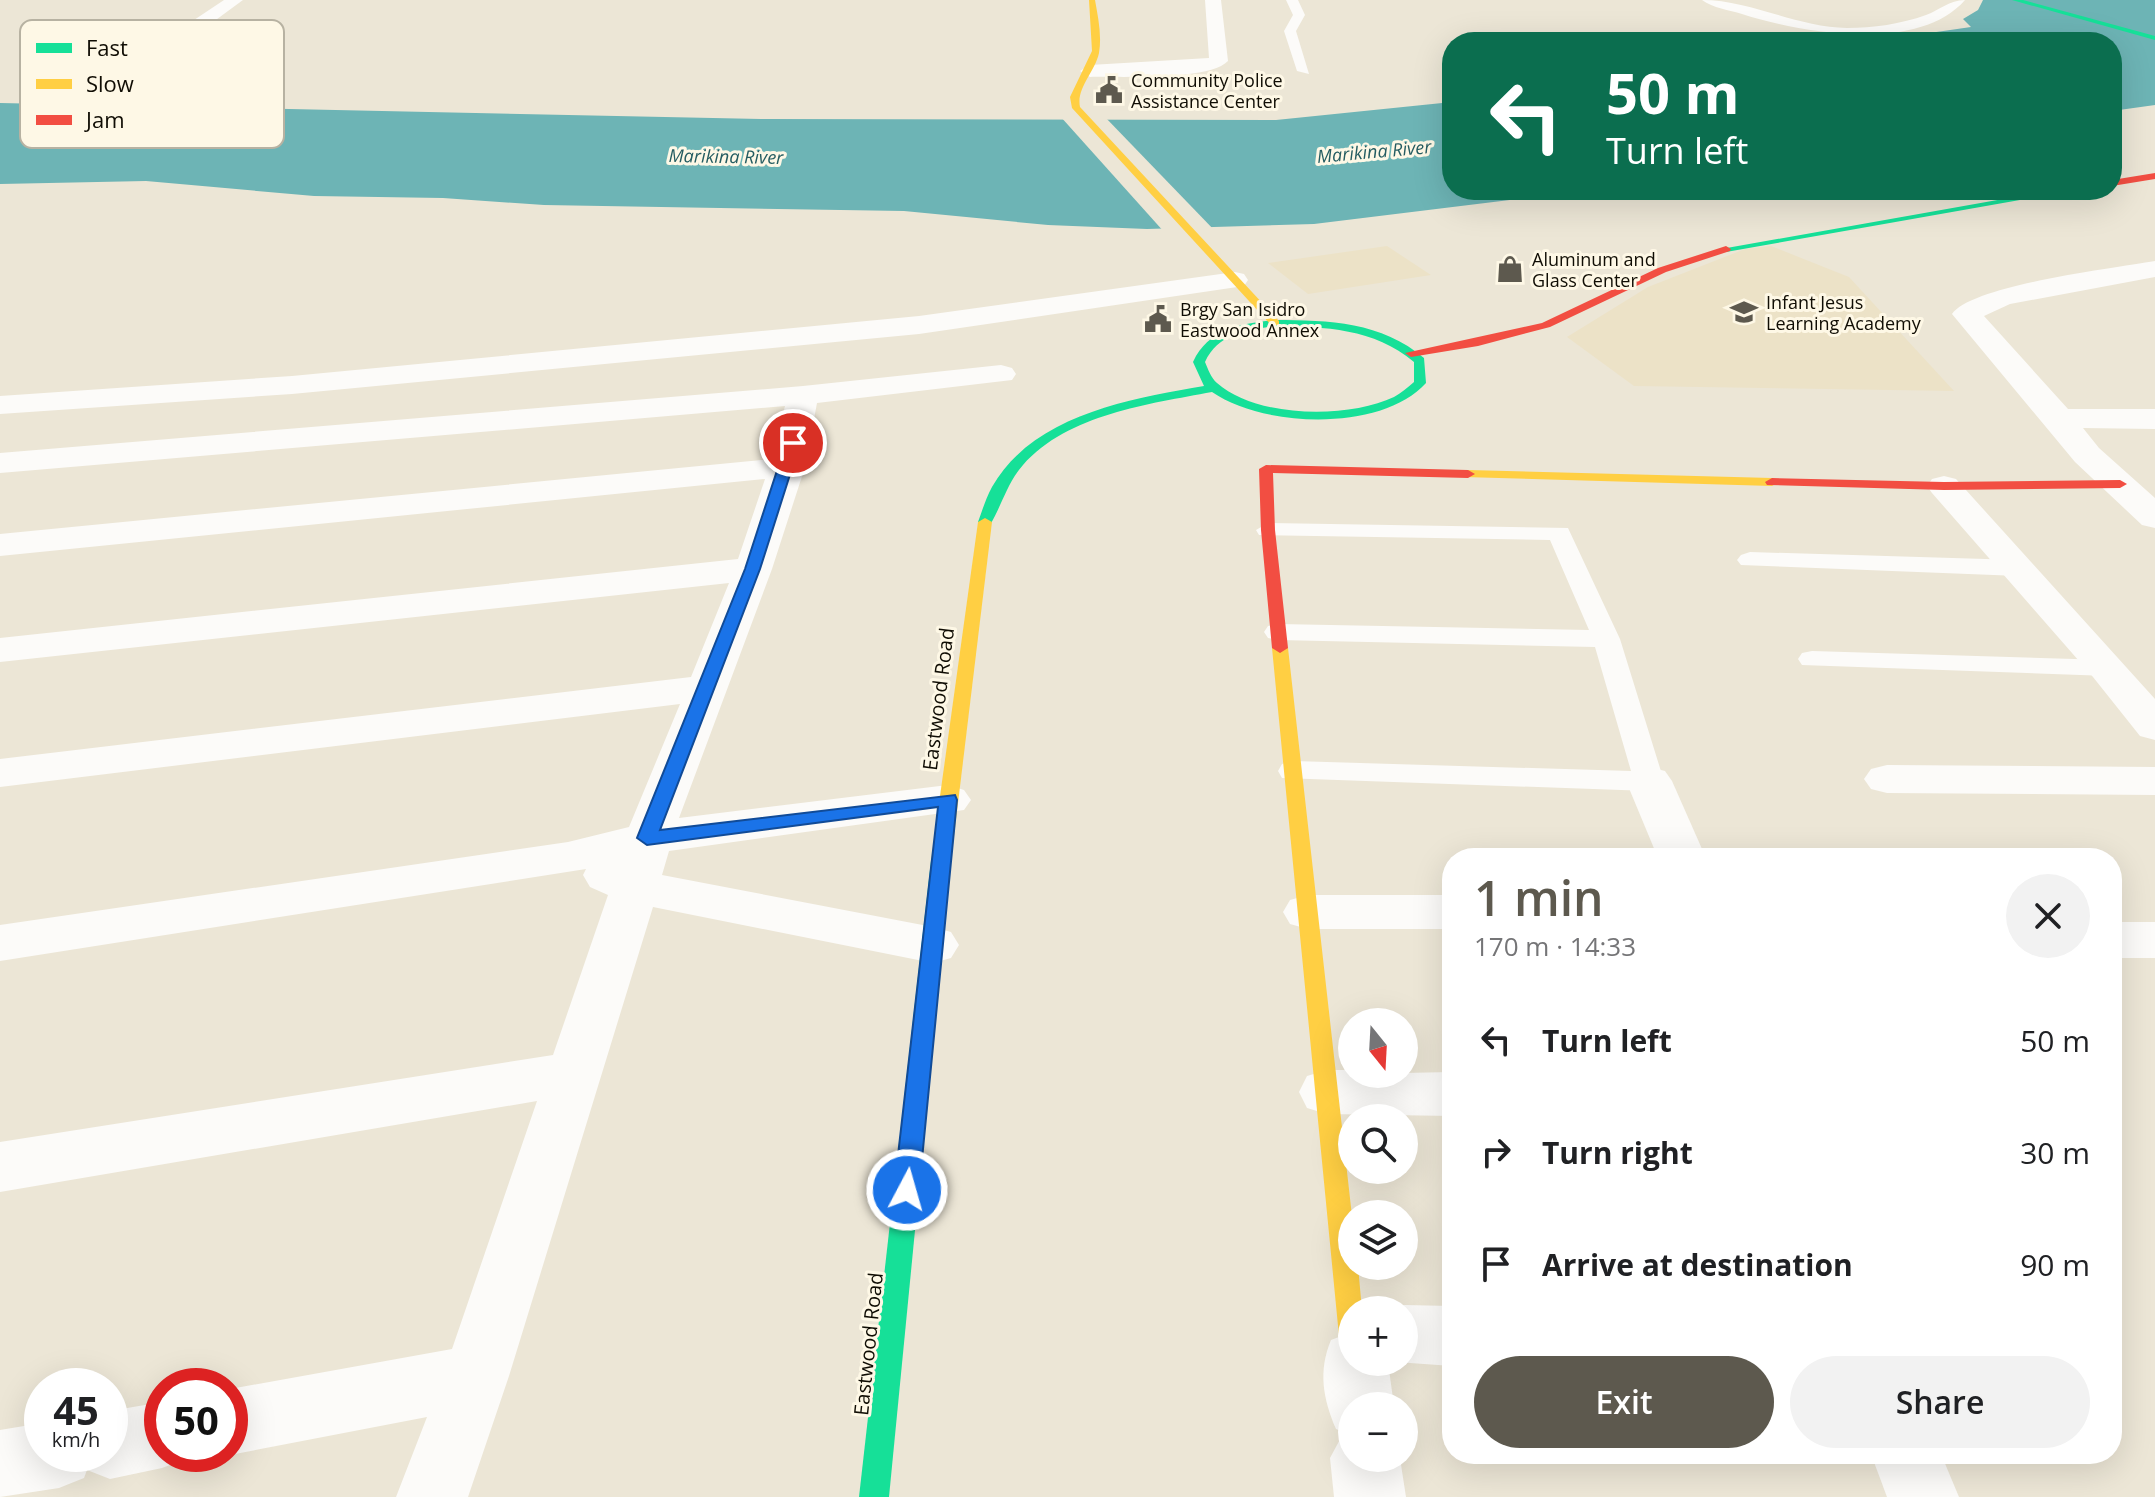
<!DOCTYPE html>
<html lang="en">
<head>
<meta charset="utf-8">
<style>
  :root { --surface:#fff; --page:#f2f2f2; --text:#202124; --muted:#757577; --accent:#5d594e }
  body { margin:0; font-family:"Open Sans",sans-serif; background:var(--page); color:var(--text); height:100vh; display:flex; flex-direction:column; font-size:30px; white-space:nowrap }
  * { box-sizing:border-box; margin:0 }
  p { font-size:26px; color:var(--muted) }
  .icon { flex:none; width:44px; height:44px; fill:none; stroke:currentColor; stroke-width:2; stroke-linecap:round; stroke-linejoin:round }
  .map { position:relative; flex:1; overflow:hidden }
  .sheet { position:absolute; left:1442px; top:848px; width:680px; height:616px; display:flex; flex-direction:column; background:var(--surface); border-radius:32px; box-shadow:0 8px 32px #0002 }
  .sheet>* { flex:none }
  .top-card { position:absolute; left:1442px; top:32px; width:680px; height:168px; border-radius:32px; box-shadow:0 8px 32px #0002; background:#0b6e4f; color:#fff; overflow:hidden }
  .needle { width:52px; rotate:162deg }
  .buttons { position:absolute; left:1338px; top:1008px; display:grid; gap:16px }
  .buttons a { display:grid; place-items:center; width:80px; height:80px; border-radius:50%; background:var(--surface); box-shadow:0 8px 32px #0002; font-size:40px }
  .speed { position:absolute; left:24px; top:1368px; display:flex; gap:16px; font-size:40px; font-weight:700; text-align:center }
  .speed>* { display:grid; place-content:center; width:104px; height:104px; border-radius:50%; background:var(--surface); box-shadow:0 8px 32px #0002; line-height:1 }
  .speed small { font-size:20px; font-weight:400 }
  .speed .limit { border:12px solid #d22; background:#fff; color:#111 }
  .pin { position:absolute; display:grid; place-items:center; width:68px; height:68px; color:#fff; margin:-34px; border:4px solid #fff; border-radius:50%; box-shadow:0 2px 8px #0007 }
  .me { position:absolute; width:88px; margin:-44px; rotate:6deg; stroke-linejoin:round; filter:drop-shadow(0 0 6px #0008) }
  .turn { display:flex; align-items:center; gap:28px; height:168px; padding:0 32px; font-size:36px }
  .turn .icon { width:104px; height:104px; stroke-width:2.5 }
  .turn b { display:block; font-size:56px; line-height:68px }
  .round { display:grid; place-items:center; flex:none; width:84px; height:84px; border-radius:42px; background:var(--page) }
  .headline { display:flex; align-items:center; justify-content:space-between; height:136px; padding:0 32px }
  h1 { font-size:48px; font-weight:600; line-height:60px; color:var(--accent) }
  .button { display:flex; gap:16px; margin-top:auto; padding:16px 32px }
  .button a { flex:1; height:92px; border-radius:48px; background:var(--accent); color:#fff; font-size:32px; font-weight:600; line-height:92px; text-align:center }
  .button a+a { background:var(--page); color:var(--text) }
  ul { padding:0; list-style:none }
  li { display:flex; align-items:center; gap:24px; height:112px; padding:0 32px }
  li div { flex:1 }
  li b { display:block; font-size:30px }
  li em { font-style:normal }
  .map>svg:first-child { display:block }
  .built { fill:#ece2c7 }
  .water { fill:#6db4b5 }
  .pier { fill:#ece6d6 }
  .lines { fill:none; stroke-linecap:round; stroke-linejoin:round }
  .lane { fill:#fcfbf9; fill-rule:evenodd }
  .street { fill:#fcfbf9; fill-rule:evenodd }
  .fast { fill:#16e098; fill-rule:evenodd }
  .slow { fill:#ffcf43; fill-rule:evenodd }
  .jam { fill:#f24e42; fill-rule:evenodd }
  .route { fill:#1a73e8; stroke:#114b97; stroke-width:2 }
  .labels { text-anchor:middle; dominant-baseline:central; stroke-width:6; stroke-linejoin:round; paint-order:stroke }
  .far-poi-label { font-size:18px; fill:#100d04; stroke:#fef8e6; text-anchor:start }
  .far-water-label { font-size:18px; font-style:italic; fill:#245c61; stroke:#fef8e6 }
  .street-label { font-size:20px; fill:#100d04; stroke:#fef8e6 }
  .key { fill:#fef8e6; stroke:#b7b2a2; stroke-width:2 }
  .key-label { font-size:22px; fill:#100d04 }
</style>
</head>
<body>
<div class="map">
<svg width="2155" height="1497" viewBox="0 0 2155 1497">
  <rect width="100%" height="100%" fill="#ece6d6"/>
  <g class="built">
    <polygon points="1387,246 1431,275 1308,294 1268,263"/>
    <polygon points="1771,246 1849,277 1954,391 1634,386 1567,337 1648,287 1745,249"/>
  </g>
  <g class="water">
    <polygon points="1983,0 2155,0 2155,105 2112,111 2112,42 1867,42 1971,27 1963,19 1978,10"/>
    <polygon points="1452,102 1452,190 1591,190 1314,224 1147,229 1048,225 904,211 544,205 443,198 314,196 146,181 0,184 0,103 761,119 1276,120"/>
  </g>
  <polygon class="pier" points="1060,116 1104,116 1217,233 1165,233"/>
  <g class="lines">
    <g class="lane">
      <polygon points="1286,0 1298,0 1305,15 1296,31 1309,74 1297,71 1284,31 1293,15"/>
      <path d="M1702,0C1750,0 1796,27 1847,28C1873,28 1901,24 1926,15C1940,10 1949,0 1965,0C1918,54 1801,33 1742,14C1729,10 1713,8 1702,0Z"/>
      <polygon points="1268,523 1568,528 1620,639 1664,781 1660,788 1649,791 1282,778 1278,771 1282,764 1293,761 1631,771 1595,647 1278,640 1268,638 1264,632 1268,626 1278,624 1589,630 1550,540 1259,535 1256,530"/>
      <polygon points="1750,552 2019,560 2032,568 2019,576 1741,565 1737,560 1741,555"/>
      <polygon points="1812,651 2108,660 2118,662 2122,668 2118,674 2108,676 1802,665 1798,659 1802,653"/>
    </g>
    <g class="street">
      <polygon points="224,0 243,0 194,36 182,36 182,28"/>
      <path d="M1205,0H1221L1228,61C1209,81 1120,76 1090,77L1080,71L1090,65L1209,58Z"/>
      <path d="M2155,261V277L2010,304L1984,316L2068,409H2155V429L2083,428L2099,448L2155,498V528L2142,525L2075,462L1952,314C1972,285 2115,268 2155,261Z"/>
      <polygon points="1235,272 1244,274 1248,280 1244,286 919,334 292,394 0,414 0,396 292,376 919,316"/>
      <polygon points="1001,365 1012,368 1016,374 1012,380 817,403 805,467 772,569 679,818 948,785 964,790 971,800 964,810 669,851 662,875 933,927 951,932 959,945 951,958 933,963 653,907 509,1376 468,1497 396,1497 427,1417 230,1455 227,1454 230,1389 452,1349 537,1101 0,1192 0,1142 553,1055 608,895 590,887 583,875 586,869 0,961 0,925 568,842 629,827 680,704 0,787 0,759 691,677 729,583 0,662 0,638 738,559 765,479 0,556 0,534 771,459 785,406 0,473 0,453 803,386"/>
      <polygon points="1944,476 1956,479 2155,699 2155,740 2140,736 2093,677 1932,493 1927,486 1932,479"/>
      <polygon points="1887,765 2155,767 2155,795 1887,793 1871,789 1864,779 1871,769"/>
      <polygon points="1649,767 1665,771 1672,781 1706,858 1658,858 1626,781 1633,771"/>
      <polygon points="1308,895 1452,895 1452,929 1308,929 1290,924 1283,912 1290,900"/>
      <rect x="2112" y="922" width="43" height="36"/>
      <polygon points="1327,1070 1352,1070 1352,1074 1452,1072 1452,1116 1327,1114 1307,1108 1299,1092 1307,1076"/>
      <polygon points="1404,1305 1452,1306 1452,1366 1396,1362 1404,1362 1404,1310 1391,1310"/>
      <path d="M1352,1332V1362H1388L1394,1406H1352V1458H1400L1406,1497H1334L1330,1458L1344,1432L1336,1429C1323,1399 1318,1371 1331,1340Z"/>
      <polygon points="162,1402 162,1454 188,1454 186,1459 162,1468 110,1479 87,1470 84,1478 59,1488 0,1497 0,1430 42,1423 42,1454 110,1454 110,1411"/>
      <polygon points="1871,1454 1941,1454 1959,1497 1887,1497"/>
    </g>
    <g class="fast">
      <polygon points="2012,0 2023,0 2155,36 2155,40"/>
      <polygon points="2054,190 2076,190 1726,252 1721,249"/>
      <path d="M1275,320C1329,320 1382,322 1424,358L1426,383C1382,432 1264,428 1212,392C1149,404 1068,414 1023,465C1007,483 1002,505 990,525H980L978,522C982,511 986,498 992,487C1033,415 1129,399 1204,386L1193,362C1209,328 1241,324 1275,320ZM1275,326C1325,327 1374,328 1414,362V382C1408,387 1401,393 1394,397C1348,419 1256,418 1217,383C1211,378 1208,369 1205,362C1218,333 1247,330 1275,326Z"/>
      <polygon points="941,854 948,856 951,861 889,1497 859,1497 931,861 934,856"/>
    </g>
    <g class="slow">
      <path d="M1089,0H1095C1098,17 1102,35 1099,53C1095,72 1076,88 1080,107L1279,321V325H1271L1072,108L1070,97L1092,51Z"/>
      <polygon points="1468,470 1772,478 1779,482 1772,486 1463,477 1463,471"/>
      <polygon points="985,518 992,522 951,861 948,866 934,866 931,861 978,522"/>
      <polygon points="1280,643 1288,648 1352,1216 1352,1266 1358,1266 1362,1310 1352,1310 1352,1348 1343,1345 1339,1336 1272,648"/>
    </g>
    <g class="jam">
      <polygon points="2155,173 2155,179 2112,186 2112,180"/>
      <polygon points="1726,246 1731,249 1730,251 1666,272 1550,327 1478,346 1411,357 1405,353 1542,323 1658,268"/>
      <polygon points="1266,465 1468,470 1475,474 1468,478 1273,473 1275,530 1288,648 1280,653 1272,648 1261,530 1259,469"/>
      <polygon points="1772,478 1944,482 2120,480 2127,484 2120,488 1944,490 1767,485 1765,482"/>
    </g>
  </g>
  <polygon class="route" points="793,439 800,443 760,569 660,830 955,795 957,800 919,1190 916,1198 907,1201 898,1198 894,1190 938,807 647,845 637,838 745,569 786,443"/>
  <defs>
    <g id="civic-bare" transform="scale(2.16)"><path d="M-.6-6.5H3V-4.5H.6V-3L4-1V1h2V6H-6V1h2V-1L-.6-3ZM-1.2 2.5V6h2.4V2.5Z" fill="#5d594e" stroke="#fef8e6" stroke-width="2.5" paint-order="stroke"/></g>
    <g id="shop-bare" transform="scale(2.16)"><path d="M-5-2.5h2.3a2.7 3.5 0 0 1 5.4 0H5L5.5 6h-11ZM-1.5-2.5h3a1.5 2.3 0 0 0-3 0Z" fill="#5d594e" stroke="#fef8e6" stroke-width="2.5" paint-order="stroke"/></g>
    <g id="school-bare" transform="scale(2.16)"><path d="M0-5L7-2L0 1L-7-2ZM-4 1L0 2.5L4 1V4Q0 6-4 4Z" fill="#5d594e" stroke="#fef8e6" stroke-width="2.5" paint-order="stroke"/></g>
  </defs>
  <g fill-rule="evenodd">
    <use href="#civic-bare" x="1109" y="90"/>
    <use href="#shop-bare" x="1510" y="269"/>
    <use href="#school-bare" x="1744" y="312"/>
    <use href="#civic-bare" x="1158" y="319"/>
  </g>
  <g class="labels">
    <g class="far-poi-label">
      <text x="1131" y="80">Community Police<tspan x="1131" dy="21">Assistance Center</tspan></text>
      <text x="1532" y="259">Aluminum and<tspan x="1532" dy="21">Glass Center</tspan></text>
      <text x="1766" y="302">Infant Jesus<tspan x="1766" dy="21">Learning Academy</tspan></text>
      <text x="1180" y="309">Brgy San Isidro<tspan x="1180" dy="21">Eastwood Annex</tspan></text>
    </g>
    <g class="far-water-label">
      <text transform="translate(1374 151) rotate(-5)">Marikina River</text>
      <text transform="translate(726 156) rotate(1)">Marikina River</text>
    </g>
    <g class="street-label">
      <text transform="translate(938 699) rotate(-83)">Eastwood Road</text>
      <text transform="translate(868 1344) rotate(-84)">Eastwood Road</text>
    </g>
  </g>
  <rect x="20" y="20" width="264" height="128" rx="12" class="key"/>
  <rect x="36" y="43" width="36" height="10" fill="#16e098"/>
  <rect x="36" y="79" width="36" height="10" fill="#ffcf43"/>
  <rect x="36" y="115" width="36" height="10" fill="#f24e42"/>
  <g class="key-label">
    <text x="86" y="56">Fast</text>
    <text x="86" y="92">Slow</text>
    <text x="86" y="128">Jam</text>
  </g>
</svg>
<div class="buttons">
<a><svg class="needle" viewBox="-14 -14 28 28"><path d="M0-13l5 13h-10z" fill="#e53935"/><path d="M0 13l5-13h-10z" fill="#757577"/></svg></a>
<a><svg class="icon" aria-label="search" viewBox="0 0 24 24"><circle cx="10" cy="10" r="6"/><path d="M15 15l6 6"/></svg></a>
<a><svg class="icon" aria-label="layers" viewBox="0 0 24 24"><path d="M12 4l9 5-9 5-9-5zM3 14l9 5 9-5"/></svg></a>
<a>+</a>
<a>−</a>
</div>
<div class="speed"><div>45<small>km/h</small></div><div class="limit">50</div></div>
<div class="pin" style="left:793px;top:443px;background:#d93025"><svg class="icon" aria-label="arrive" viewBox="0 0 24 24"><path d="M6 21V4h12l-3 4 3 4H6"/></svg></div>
<svg class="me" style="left:907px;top:1190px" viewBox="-20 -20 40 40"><circle r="17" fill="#1a73e8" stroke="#fff" stroke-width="3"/><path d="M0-11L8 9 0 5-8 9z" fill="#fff"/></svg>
<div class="top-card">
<div class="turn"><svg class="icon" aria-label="left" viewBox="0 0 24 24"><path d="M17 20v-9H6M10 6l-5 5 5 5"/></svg><div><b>50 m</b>Turn left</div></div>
</div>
<section class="sheet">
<div class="headline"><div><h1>1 min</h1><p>170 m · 14:33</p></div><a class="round"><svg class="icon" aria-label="close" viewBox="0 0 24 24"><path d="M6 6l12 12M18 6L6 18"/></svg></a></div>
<ul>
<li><svg class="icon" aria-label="left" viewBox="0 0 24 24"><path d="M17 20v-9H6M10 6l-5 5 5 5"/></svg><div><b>Turn left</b></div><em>50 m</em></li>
<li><svg class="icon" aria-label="right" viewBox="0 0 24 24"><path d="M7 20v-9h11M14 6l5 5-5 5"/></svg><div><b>Turn right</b></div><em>30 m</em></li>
<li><svg class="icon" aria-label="arrive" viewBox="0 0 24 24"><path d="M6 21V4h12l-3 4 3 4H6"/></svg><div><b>Arrive at destination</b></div><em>90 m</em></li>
</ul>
<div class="button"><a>Exit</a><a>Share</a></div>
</section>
</div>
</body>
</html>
